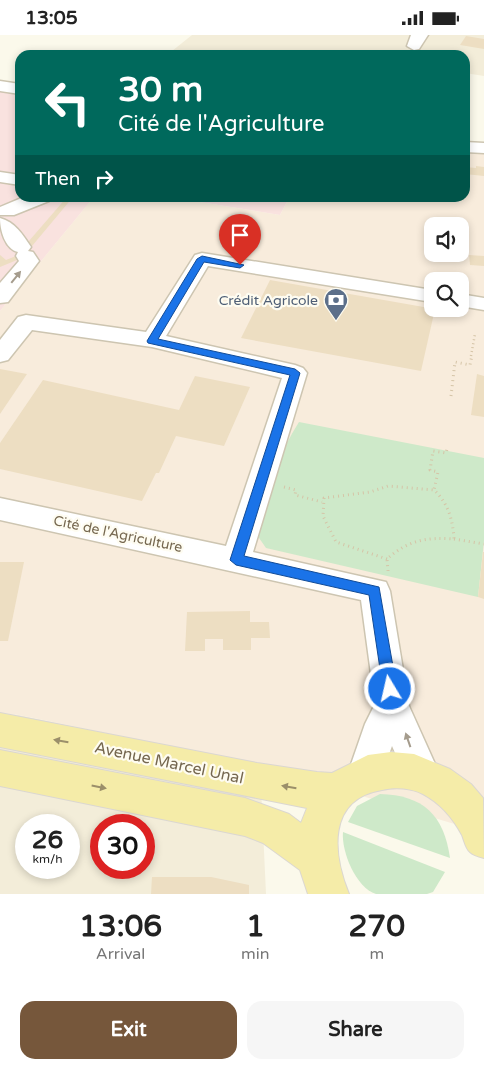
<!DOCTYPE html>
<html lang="en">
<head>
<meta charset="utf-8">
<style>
  :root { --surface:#fff; --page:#f6f6f6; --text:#222; --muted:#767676; --accent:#76573b }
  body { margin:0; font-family:"Varela Round",sans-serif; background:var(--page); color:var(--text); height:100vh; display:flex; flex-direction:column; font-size:19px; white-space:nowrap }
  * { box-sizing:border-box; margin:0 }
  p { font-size:16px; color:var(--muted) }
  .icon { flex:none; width:28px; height:28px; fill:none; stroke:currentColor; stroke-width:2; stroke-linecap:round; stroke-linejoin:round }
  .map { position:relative; height:859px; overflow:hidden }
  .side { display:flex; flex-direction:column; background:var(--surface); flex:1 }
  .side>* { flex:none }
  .banner { position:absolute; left:15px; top:15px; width:455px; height:152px; border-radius:15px; box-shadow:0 2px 8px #0003; background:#00695c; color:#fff; overflow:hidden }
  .fabs { position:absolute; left:424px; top:182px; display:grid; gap:10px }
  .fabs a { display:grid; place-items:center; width:45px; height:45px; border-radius:10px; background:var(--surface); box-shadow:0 2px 8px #0003; font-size:25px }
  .speed { position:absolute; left:15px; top:779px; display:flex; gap:10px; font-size:25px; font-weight:700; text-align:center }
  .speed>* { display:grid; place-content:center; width:65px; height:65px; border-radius:50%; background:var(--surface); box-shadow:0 2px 8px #0003; line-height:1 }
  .speed small { font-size:12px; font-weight:400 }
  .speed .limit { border:8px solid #d22; background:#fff; color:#111 }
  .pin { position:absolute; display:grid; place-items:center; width:42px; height:42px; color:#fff; margin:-51px -21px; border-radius:50% 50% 50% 0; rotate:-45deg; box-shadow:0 0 5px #0007 }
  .pin .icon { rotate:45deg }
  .me { position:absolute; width:55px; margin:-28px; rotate:351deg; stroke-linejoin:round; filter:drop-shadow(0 0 4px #0008) }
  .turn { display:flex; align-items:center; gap:18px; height:105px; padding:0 20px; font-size:22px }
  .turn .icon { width:65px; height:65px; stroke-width:2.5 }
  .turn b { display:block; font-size:35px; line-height:42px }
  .then { display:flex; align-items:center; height:48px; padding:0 20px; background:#0003; gap:10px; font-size:19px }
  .eta { display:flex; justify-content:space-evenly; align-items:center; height:85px; text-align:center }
  .eta b { font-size:30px; font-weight:800; line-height:35px }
  .primary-button { display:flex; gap:10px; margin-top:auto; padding:10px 20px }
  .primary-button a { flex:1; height:58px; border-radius:15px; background:var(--accent); color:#fff; font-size:20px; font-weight:800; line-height:58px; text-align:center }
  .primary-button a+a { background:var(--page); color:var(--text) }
  .status { display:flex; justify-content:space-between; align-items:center; height:35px; padding:0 25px; background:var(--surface); direction:ltr }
  .status svg { height:14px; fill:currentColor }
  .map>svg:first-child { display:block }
  .residential { fill:#f3edd9; fill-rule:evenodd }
  .commercial { fill:#f8ecdc; fill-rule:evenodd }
  .medical { fill:#f9e2df }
  .green { fill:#cee9c9 }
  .building { fill:#eddec2 }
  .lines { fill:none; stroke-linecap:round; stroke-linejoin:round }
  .minor-casing { stroke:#cdc5b1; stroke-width:3 }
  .major-casing { stroke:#dbd7d1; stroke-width:2 }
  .path-far1 { stroke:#d5c4a7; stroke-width:2.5; stroke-dasharray:1 3; stroke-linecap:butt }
  .path { stroke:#d5c4a7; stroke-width:3; stroke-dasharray:1 4; stroke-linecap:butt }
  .minor { fill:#fff; fill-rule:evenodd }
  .major { fill:#f5eca8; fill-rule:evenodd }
  .oneway { fill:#a59c8d }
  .oneway2 { fill:#9b8f6a }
  .route { fill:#1a73e8; stroke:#114b97 }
  .labels { text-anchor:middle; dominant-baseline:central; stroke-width:4.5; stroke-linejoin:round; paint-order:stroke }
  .service-label { font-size:14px; fill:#4e5e75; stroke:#fefcf1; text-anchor:end }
  .street-label { font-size:14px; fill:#75674f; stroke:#fefcf1 }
  .near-street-label { font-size:16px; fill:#75674f; stroke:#fefcf1 }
</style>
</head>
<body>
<div class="status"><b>13:05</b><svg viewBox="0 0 49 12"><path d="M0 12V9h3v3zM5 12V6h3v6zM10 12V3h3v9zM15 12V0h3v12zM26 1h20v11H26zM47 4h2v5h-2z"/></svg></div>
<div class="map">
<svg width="484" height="859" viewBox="0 0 484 859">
  <rect width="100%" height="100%" fill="#fbf9eb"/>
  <g class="residential">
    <polygon points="192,0 484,0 484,41 465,38 465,20 167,20"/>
    <path d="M0,678L19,680L260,730L266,859H0ZM26,790H69V832H26ZM101,790H144V832H101Z"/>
  </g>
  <path class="commercial" d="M465,112L484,113V798L260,730L19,680L0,678V276L93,163H175L280,180L289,163L465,162ZM432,191H460V219H432ZM432,246H460V274H432Z"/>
  <g class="medical">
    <polygon points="0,48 20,50 20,162 93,163 0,276"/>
    <polygon points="175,163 289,162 289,163 280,180"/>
  </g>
  <g class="green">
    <path d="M299,387L484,423V506L478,562L266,513L257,500C265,457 275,425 299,387Z"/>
    <path d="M380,759C423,760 444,780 450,823L348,787L357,771Z"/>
    <path d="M343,797L445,837L433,857L427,859C414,859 389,859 376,859C356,853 341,816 343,797Z"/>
  </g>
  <g class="building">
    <polygon points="466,1 484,4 484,14 460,10"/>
    <polygon points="476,131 484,132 484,141 465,139 465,132 476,133"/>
    <polygon points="67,162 73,162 22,223 0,232 0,220 6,225 16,221"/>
    <polygon points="469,220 484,221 484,231 470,230"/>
    <polygon points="270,245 435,274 421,336 241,303"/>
    <polygon points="0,334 27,339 0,379"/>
    <polygon points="477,339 484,341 484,382 471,380"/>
    <polygon points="195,341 250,352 224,411 176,401 159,438 156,438 142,466 0,434 0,408 43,345 179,375"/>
    <polygon points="483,517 484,517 484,564 478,562"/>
    <polygon points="0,527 24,527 8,606 0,606"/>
    <polygon points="250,576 250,587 269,587 270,603 251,603 251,615 223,615 223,604 205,604 205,616 185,616 187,577"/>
    <polygon points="152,842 211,842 249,850 249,859 151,859"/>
  </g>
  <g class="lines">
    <g class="minor-casing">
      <g id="minor">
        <polygon points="411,0 428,0 419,14 414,15 407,11"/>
        <polygon points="0,46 20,49 20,59 0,56"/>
        <polygon points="465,107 484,108 484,118 465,117"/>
        <polygon points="0,137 20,140 20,150 0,147"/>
        <polygon points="24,162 51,162 49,166 14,180 0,180 0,172"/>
        <path d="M0,183C15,187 23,200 31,212L28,216L33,217L39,226L8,267L0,268V248L19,226L16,221L18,217C5,214 0,195 0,183Z"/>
        <polygon points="202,218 432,255 432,267 208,231 166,301 295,330 303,333 307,338 253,517 386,547 390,556 409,671 440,740 434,752 422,757 410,752 392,711 378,750 366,755 354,750 348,738 365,689 375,669 361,565 0,485 0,463 226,511 282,343 152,312 32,295 8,325 0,327 0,305 18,282 26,280 146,297 195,220"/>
        <polygon points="460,259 484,263 484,275 460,271"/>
      </g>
    </g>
    <g class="major-casing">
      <path id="major" d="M0,678L257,728L317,737L332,738L368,720L391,717L414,719L450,734L471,749L483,763L484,823C480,822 473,820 470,817C466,814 464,805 462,800C453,783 440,768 423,759C411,753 395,752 382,755C326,764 333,820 349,859H308L300,835L263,808L245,801L0,751V715L245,763L289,779L301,788L307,773L0,712Z"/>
    </g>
    <polyline class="path-far1" points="471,321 475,299"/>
    <g class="path">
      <polyline points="451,361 455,327 470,330 472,320"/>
      <polyline points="284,452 296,455 295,460 322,467"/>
      <polyline points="454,504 484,509"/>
      <polyline points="387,524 336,507 323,481 324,463 370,457 388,451 434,455"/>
      <path d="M388,536L387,524C408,505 427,502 454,504C453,485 448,468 434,455L438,437L430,435L433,416L446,418L447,414"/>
    </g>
    <use href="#minor" class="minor"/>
    <use href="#major" class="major"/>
  </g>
  <defs><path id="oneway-solid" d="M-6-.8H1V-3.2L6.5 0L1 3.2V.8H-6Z" transform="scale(1.25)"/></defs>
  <g class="oneway">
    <use href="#oneway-solid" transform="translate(16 242) rotate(-51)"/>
    <use href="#oneway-solid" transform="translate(408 705) rotate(-109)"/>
  </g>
  <g class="oneway2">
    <use href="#oneway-solid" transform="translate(61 706) rotate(-170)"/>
    <use href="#oneway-solid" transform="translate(99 752) rotate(11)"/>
    <use href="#oneway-solid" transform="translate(289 752) rotate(-170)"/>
  </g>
  <polygon class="route" points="202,221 244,230 240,233 204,227 158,304 295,334 300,338 244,521 379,552 397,654 395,659 390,661 385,659 383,654 369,560 236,530 230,525 290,340 148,308 147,306 197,224"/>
  <defs>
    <g id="bank-pin" transform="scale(1.25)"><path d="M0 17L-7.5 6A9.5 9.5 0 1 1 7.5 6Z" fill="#5c6f8a" stroke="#fefcf1"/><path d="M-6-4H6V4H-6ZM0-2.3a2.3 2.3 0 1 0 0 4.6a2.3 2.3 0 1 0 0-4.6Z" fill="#fff"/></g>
  </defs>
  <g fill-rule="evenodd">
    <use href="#bank-pin" x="336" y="265"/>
  </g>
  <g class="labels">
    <g class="service-label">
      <text x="318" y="265">Crédit Agricole</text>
    </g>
    <g class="street-label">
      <text transform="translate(118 499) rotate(12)">Cité de l'Agriculture</text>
    </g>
    <g class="near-street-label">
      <text transform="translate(169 728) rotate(12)">Avenue Marcel Unal</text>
    </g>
  </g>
</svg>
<div class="fabs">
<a><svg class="icon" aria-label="sound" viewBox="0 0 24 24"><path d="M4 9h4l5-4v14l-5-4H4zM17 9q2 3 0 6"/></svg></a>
<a><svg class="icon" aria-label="search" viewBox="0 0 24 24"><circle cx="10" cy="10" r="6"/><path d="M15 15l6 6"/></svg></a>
</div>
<div class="speed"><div>26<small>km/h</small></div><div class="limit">30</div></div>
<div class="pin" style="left:240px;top:230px;background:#d93025"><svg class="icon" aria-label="arrive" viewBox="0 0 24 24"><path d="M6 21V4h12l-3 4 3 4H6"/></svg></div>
<svg class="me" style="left:390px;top:654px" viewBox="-20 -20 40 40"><circle r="17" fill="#1a73e8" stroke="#fff" stroke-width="3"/><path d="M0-11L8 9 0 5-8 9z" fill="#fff"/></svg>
<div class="banner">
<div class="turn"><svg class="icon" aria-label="left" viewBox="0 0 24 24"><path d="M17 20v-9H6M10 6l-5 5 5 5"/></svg><div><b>30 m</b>Cité de l'Agriculture</div></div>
<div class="then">Then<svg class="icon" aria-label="right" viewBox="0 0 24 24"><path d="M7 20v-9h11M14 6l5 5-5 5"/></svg></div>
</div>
</div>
<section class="side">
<div class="eta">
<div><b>13:06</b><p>Arrival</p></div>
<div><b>1</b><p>min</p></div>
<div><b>270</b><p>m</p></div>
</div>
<div class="primary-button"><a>Exit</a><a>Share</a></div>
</section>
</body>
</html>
